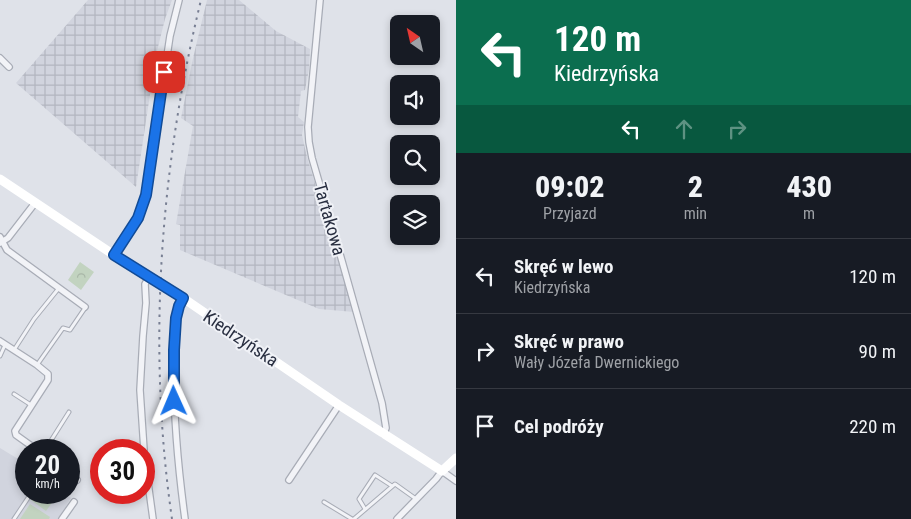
<!DOCTYPE html>
<html lang="pl">
<head>
<meta charset="utf-8">
<style>
  :root { --surface:#171b24; --page:#242831; --text:#f1f3f6; --muted:#9ea1a6; --line:#363941 }
  body { margin:0; font-family:"Roboto Condensed",sans-serif; background:var(--page); color:var(--text); height:100vh; display:flex; flex-direction:column; font-size:19px; white-space:nowrap }
  * { box-sizing:border-box; margin:0 }
  p { font-size:16px; color:var(--muted) }
  .icon { flex:none; width:28px; height:28px; fill:none; stroke:currentColor; stroke-width:2; stroke-linecap:round; stroke-linejoin:round }
  .map { position:relative; flex:1; overflow:hidden }
  .panel { display:flex; flex-direction:column; background:var(--surface); width:455px }
  .panel>* { flex:none }
  .top-card { background:#0b6e4f; color:#fff; overflow:hidden }
  .needle { width:32px; rotate:326deg }
  .buttons { position:absolute; left:390px; top:15px; display:grid; gap:10px }
  .buttons a { display:grid; place-items:center; width:50px; height:50px; border-radius:8px; background:var(--surface); box-shadow:0 2px 8px #0003; font-size:25px }
  .speed { position:absolute; left:15px; top:439px; display:flex; gap:10px; font-size:25px; font-weight:700; text-align:center }
  .speed>* { display:grid; place-content:center; width:65px; height:65px; border-radius:50%; background:var(--surface); box-shadow:0 2px 8px #0003; line-height:1 }
  .speed small { font-size:12px; font-weight:400 }
  .speed .limit { border:8px solid #d22; background:#fff; color:#111 }
  .pin { position:absolute; display:grid; place-items:center; width:42px; height:42px; color:#fff; margin:-21px; border-radius:10px; box-shadow:0 2px 8px #0006 }
  .me { position:absolute; width:55px; margin:-28px; rotate:359deg; stroke-linejoin:round; filter:drop-shadow(0 0 4px #0008) }
  .turn { display:flex; align-items:center; gap:18px; height:105px; padding:0 15px; font-size:22px }
  .turn .icon { width:65px; height:65px; stroke-width:2.5 }
  .turn b { display:block; font-size:35px; line-height:42px }
  .lanes { display:flex; align-items:center; height:48px; padding:0 15px; background:#0003; justify-content:center; gap:25px; direction:ltr }
  .lanes .off { opacity:.35 }
  .eta { display:flex; justify-content:space-evenly; align-items:center; height:85px; text-align:center }
  .eta b { font-size:30px; font-weight:800; line-height:35px }
  ul { padding:0; list-style:none }
  li { display:flex; align-items:center; gap:15px; height:75px; padding:0 15px; border-top:1px solid var(--line) }
  li div { flex:1 }
  li b { display:block; font-size:19px }
  li em { font-style:normal }
  main { display:flex; flex:1; min-height:0 }
  .map>svg:first-child { display:block }
  .built { fill:#d1d4de }
  .industrial { fill:url(#industrial-grid) }
  .grass { fill:#c2d3c0 }
  .forest { fill:url(#forest-crowns) }
  .lines { fill:none; stroke-linecap:round; stroke-linejoin:round }
  .lane-casing { stroke:#a8acb6; stroke-width:5 }
  .street-casing { stroke:#a8acb6; stroke-width:8 }
  .lane { stroke:#f2f3f7; stroke-width:3 }
  .street { stroke:#f2f3f7; stroke-width:5.5 }
  .secondary { stroke:#fff; stroke-width:9 }
  .rail { stroke:#787f93; stroke-width:2; stroke-dasharray:2.5 5; stroke-linecap:butt }
  .route-casing { stroke:#114b97; stroke-width:12 }
  .route { stroke:#1a73e8; stroke-width:9 }
  .labels { text-anchor:middle; dominant-baseline:central; stroke-width:4; stroke-linejoin:round; paint-order:stroke }
  .street-label { font-size:18px; fill:#282e40; stroke:#eff1f6 }
</style>
</head>
<body>
<main>
<div class="map">
<svg width="456" height="519" viewBox="0 0 456 519">
  <defs>
    <pattern id="industrial-grid" width="8" height="8" patternUnits="userSpaceOnUse" patternTransform="scale(1.25)"><rect width="8" height="8" fill="#d1d4de"/><path d="M0 4h8M4 0v8" fill="none" stroke="#b3b6c0"/></pattern>
    <pattern id="forest-crowns" width="20" height="18" patternUnits="userSpaceOnUse" patternTransform="scale(1.25)"><rect width="20" height="18" fill="#c2d3c0"/><path d="M2 6a3 3 0 1 1 6 0M12 15a3 3 0 1 1 6 0" fill="none" stroke="#a7b5a6"/></pattern>
  </defs>
  <rect width="100%" height="100%" fill="#dfe2e9"/>
  <polygon class="built" points="0,448 23,462 26,458 26,492 69,492 69,490 71,492 68,496 71,498 58,519 0,519"/>
  <g class="industrial">
    <polygon points="88,0 172,0 165,19 156,55 136,187 16,83"/>
    <polygon points="207,0 239,0 276,31 310,49 309,69 305,90 301,91 298,117 304,122 302,135 307,157 354,312 319,309 180,250 180,225 176,224 193,126 181,118 193,58"/>
  </g>
  <g class="grass">
    <polygon points="37,492 59,492 59,493 46,511 31,500"/>
    <polygon points="30,504 50,517 49,519 20,519"/>
  </g>
  <polygon class="forest" points="80,262 94,272 81,290 68,280"/>
  <g class="lines">
    <g class="lane-casing">
      <g id="lane">
        <polyline points="14,350 34,319 59,288"/>
        <polyline points="0,356 5,345"/>
        <polyline points="37,365 63,328 70,330 85,308"/>
        <polyline points="14,394 31,405"/>
        <polyline points="45,450 69,412"/>
        <polyline points="324,502 352,519"/>
        <polyline points="365,509 359,499 375,475 392,486"/>
        <polyline points="14,519 32,492"/>
        <polyline points="354,519 395,484 416,499"/>
      </g>
    </g>
    <g class="street-casing">
      <g id="street">
        <polyline points="320,0 308,127 309,142 312,158 342,261 382,403 386,428 384,434"/>
        <polyline points="0,58 9,67"/>
        <polyline points="0,237 7,250 85,307"/>
        <polyline points="0,243 8,238 35,203"/>
        <polyline points="114,255 138,218 146,195 170,36 179,0"/>
        <path d="M183,298C173,318 174,340 174,362C173,415 178,467 185,519"/>
        <polyline points="0,341 37,365 48,374 48,380 15,431 16,435 37,450"/>
        <polyline points="144,450 140,390 143,336 146,303 145,284 149,277"/>
        <polyline points="144,453 153,519"/>
        <polyline points="69,474 77,480"/>
        <polyline points="289,480 339,405"/>
        <polyline points="62,519 74,502"/>
        <polyline points="397,519 436,479 442,471 456,481"/>
      </g>
    </g>
    <use href="#lane" class="lane"/>
    <use href="#street" class="street"/>
    <polyline class="secondary" points="0,179 114,255 183,298 339,405 442,471 456,458"/>
    <path class="rail" d="M172,519C147,347 160,168 201,0"/>
  </g>
  <g class="lines">
    <g class="route-casing">
      <polyline id="route" points="164,72 146,195 138,218 114,255 183,298 179,306 176,318 174,350 174,401"/>
    </g>
    <use href="#route" class="route"/>
  </g>
  <g class="labels">
    <g class="street-label">
      <text transform="translate(330 219) rotate(74)">Tartakowa</text>
      <text transform="translate(241 338) rotate(34)">Kiedrzyńska</text>
    </g>
  </g>
</svg>
<div class="buttons">
<a><svg class="needle" viewBox="-14 -14 28 28"><path d="M0-13l5 13h-10z" fill="#e53935"/><path d="M0 13l5-13h-10z" fill="#9ea1a6"/></svg></a>
<a><svg class="icon" aria-label="sound" viewBox="0 0 24 24"><path d="M4 9h4l5-4v14l-5-4H4zM17 9q2 3 0 6"/></svg></a>
<a><svg class="icon" aria-label="search" viewBox="0 0 24 24"><circle cx="10" cy="10" r="6"/><path d="M15 15l6 6"/></svg></a>
<a><svg class="icon" aria-label="layers" viewBox="0 0 24 24"><path d="M12 4l9 5-9 5-9-5zM3 14l9 5 9-5"/></svg></a>
</div>
<div class="speed"><div>20<small>km/h</small></div><div class="limit">30</div></div>
<div class="pin" style="left:164px;top:72px;background:#d93025"><svg class="icon" aria-label="arrive" viewBox="0 0 24 24"><path d="M6 21V4h12l-3 4 3 4H6"/></svg></div>
<svg class="me" style="left:174px;top:401px" viewBox="-20 -20 40 40"><path d="M0-17L14 15 0 8-14 15z" fill="#1a73e8" stroke="#fff" stroke-width="4"/></svg>
</div>
<section class="panel">
<div class="top-card">
<div class="turn"><svg class="icon" aria-label="left" viewBox="0 0 24 24"><path d="M17 20v-9H6M10 6l-5 5 5 5"/></svg><div><b>120 m</b>Kiedrzyńska</div></div>
<div class="lanes"><svg class="icon" aria-label="left" viewBox="0 0 24 24"><path d="M17 20v-9H6M10 6l-5 5 5 5"/></svg><svg class="icon off" aria-label="ahead" viewBox="0 0 24 24"><path d="M12 20V5M6 11l6-6 6 6"/></svg><svg class="icon off" aria-label="right" viewBox="0 0 24 24"><path d="M7 20v-9h11M14 6l5 5-5 5"/></svg></div>
</div>
<div class="eta">
<div><b>09:02</b><p>Przyjazd</p></div>
<div><b>2</b><p>min</p></div>
<div><b>430</b><p>m</p></div>
</div>
<ul>
<li><svg class="icon" aria-label="left" viewBox="0 0 24 24"><path d="M17 20v-9H6M10 6l-5 5 5 5"/></svg><div><b>Skręć w lewo</b><p>Kiedrzyńska</p></div><em>120 m</em></li>
<li><svg class="icon" aria-label="right" viewBox="0 0 24 24"><path d="M7 20v-9h11M14 6l5 5-5 5"/></svg><div><b>Skręć w prawo</b><p>Wały Józefa Dwernickiego</p></div><em>90 m</em></li>
<li><svg class="icon" aria-label="arrive" viewBox="0 0 24 24"><path d="M6 21V4h12l-3 4 3 4H6"/></svg><div><b>Cel podróży</b></div><em>220 m</em></li>
</ul>
</section>
</main>
</body>
</html>
